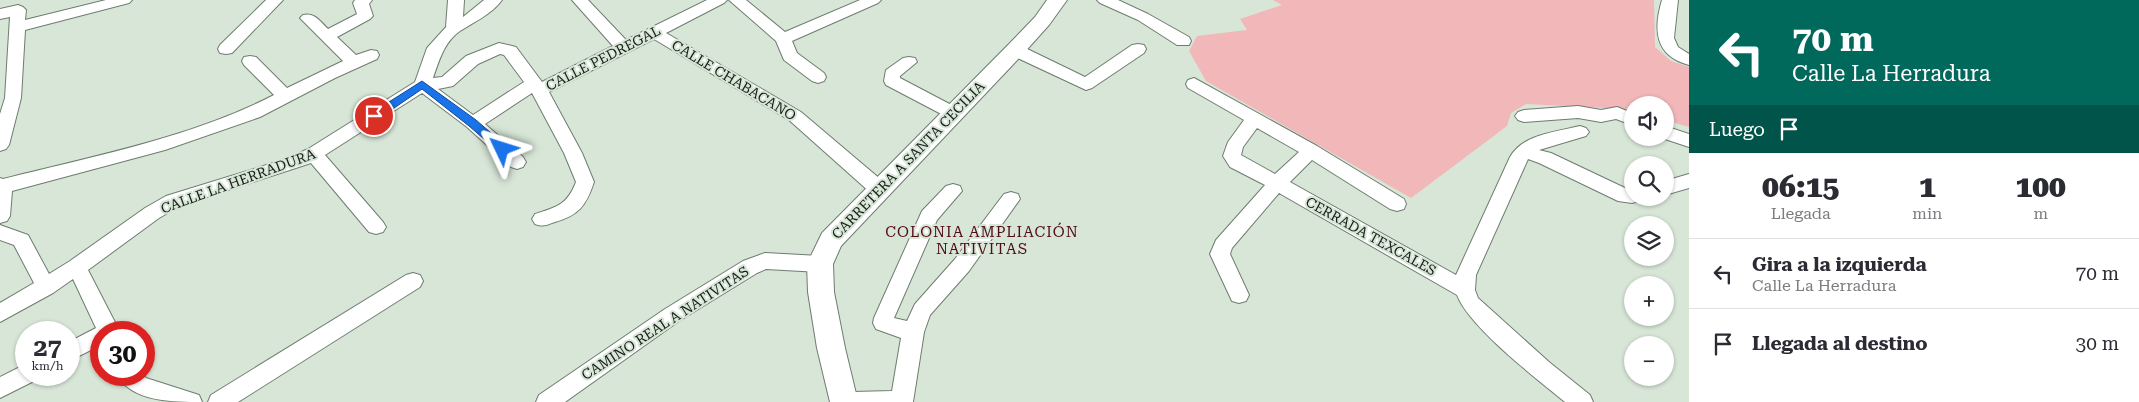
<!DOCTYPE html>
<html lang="es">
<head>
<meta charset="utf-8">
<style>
  :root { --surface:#fff; --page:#f2f2f3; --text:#2b2b33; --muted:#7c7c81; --line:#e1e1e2 }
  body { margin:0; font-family:"Roboto Serif",serif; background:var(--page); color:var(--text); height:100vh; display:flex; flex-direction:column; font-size:19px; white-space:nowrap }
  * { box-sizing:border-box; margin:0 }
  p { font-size:16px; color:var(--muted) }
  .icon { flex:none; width:28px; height:28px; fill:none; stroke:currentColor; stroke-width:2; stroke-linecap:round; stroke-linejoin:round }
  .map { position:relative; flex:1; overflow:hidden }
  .sheet { display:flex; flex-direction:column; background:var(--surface); width:450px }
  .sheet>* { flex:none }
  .hud { background:#00695c; color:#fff; overflow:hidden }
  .buttons { position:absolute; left:1624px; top:96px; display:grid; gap:10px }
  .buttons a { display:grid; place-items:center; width:50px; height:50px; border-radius:50%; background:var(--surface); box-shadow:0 1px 4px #0004; font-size:25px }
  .speed { position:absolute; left:15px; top:321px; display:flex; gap:10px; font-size:25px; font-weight:700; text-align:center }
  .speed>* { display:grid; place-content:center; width:65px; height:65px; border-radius:50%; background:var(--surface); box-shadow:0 1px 4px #0004; line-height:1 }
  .speed small { font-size:12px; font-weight:400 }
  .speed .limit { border:8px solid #d22; background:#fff; color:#111 }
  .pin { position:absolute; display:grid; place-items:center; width:42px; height:42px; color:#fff; margin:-21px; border:2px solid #fff; border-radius:50%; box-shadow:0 1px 5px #0007 }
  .me { position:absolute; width:55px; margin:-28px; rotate:311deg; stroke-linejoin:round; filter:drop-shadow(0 0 4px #0008) }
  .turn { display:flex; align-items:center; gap:18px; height:105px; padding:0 20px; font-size:22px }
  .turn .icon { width:65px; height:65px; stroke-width:2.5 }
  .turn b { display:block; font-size:35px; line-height:42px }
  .then { display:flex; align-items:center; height:48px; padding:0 20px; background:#0003; gap:10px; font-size:19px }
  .eta { display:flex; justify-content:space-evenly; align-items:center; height:85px; text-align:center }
  .eta b { font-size:30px; font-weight:800; line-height:35px }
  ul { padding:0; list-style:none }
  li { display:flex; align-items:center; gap:15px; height:70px; padding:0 20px; border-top:1px solid var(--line) }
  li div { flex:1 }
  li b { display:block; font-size:19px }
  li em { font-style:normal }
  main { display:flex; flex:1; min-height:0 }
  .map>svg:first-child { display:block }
  .green { fill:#f1b7b9 }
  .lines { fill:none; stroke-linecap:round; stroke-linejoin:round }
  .minor-casing { stroke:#6e7c6f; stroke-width:2 }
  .major-casing { stroke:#6e7c6f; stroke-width:2 }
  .minor { fill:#fff; fill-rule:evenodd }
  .major { fill:#fff; fill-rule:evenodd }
  .route { fill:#1a73e8; stroke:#114b97 }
  .labels { text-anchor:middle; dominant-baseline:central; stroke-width:4; stroke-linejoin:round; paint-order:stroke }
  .street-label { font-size:14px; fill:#161c16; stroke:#d7e6d7 }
  .neighbourhood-label { font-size:15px; letter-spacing:1px; fill:#520c19; stroke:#d7e6d7 }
</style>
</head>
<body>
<main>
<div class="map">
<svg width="1689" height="402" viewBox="0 0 1689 402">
  <rect width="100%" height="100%" fill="#d7e6d7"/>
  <polygon class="green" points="1273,0 1654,0 1655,47 1671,61 1689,67 1689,127 1665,120 1665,105 1632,105 1632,112 1624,109 1526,104 1511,113 1507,126 1411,198 1206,81 1189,51 1197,36 1247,30 1240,19 1282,5"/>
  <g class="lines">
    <g class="minor-casing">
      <g id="minor">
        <polygon points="106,0 132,0 129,3 25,30 21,98 9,145 6,149 0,151 0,114 5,98 10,17 0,19 0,9 18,5 23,7 26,10 25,20"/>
        <polygon points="266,0 283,0 232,53 226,54 220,53 218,49 220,45"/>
        <path d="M355,0H372L369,4L373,16L370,19L337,37L356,55L371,50L377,51L379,55L377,59L335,78L260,117L165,150L12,191L10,216L7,221L0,223V178L3,179C94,156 190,138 274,95L244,65L242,61L244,57L250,56L256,57L287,88L343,61L300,18L303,15C314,12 320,21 328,29L357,14L353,3Z"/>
        <path d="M448,0H464L463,17L484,0H502C492,14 474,22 460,31C444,42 439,61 433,78L442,77L466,56L499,43L516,47L542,82L613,46L572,0H588L626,40L707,0H727L724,3L666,33L801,112L886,184L888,189L886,194L879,196L872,194L789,120L654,39L549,92L582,153L594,182C586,206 579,215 555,222C547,225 543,227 535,224L532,219L535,214C557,207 567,205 576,182L564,153L532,93L485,124L523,157L526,162L523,167L517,169L511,167L467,127L422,93L325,155L383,222L386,227L383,232L376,234L369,232L311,163L180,206L159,218L88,270L120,332H101V345L69,361V342L96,328L73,279L53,293L0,322V303L34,283L14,245L0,240V225L28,235L49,274L70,261L145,208L166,196L289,158L308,149L415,82L427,48L446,27ZM500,54L504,55L524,82L473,115L438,89L453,86L478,64Z"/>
        <polygon points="729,0 746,0 785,32 860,0 881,0 878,3 792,41 797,53 824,73 826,77 824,81 818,83 812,81 784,60 776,41"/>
        <polygon points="1097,0 1118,0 1148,14 1189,37 1191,41 1189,45 1177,45 1138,20 1100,3"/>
        <path d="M1662,0H1678L1674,38L1678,47L1689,54V65C1655,56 1653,30 1662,0Z"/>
        <polygon points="1138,44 1144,45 1146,49 1144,53 1092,88 1086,90 1009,54 1007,50 1009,46 1015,45 1021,46 1085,77 1132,45"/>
        <polygon points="909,57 915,58 917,62 900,76 900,78 959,109 962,113 959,117 953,119 947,117 886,85 884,81 886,70 903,58"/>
        <path d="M1194,78L1317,146L1404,199L1406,204L1404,209L1397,211L1390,209L1312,160L1290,182L1456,275L1510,157C1523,134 1556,132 1580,126L1586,128L1589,132L1586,136L1539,150L1551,153L1627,189H1632V198H1641L1639,201L1632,203L1618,201L1539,163L1528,159L1476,275L1475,290L1478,298L1549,362L1590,395L1593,402H1565C1537,379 1469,327 1457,295L1279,193L1232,248L1230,254L1249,295L1246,301L1239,303L1232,301L1210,254L1216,240L1265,185L1230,167L1223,156L1228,142L1244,120L1188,88L1186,84L1188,80ZM1257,128L1299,152L1275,174L1241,155L1243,147Z"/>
        <polygon points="1578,106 1601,110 1617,107 1632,113 1632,125 1616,119 1601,122 1578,118 1524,122 1518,120 1515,116 1518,112 1524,110"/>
        <polygon points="1665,126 1689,134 1689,147 1662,138 1665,138"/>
        <polygon points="1689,174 1689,188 1665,195 1665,181"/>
        <polygon points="953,184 960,186 962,191 937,220 894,318 907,321 915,304 955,259 1004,194 1011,192 1018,194 1020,199 969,271 930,315 924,332 913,402 842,402 845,395 853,392 892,391 901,338 876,329 873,323 874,318 922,211 946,186"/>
        <polygon points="765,253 820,256 827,258 830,264 827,270 820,272 766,269 757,273 679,321 565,402 536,402 539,395 665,309 743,261"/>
        <polygon points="413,273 420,275 423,281 420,287 238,402 208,402 211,395 406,275"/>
        <polygon points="26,364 26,375 36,375 34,381 0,398 0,377"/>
        <path d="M117,375H143L146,378L199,395L202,402C173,402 132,402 117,375Z"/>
      </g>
    </g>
    <g class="major-casing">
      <polygon id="major" points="1047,0 1067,0 1049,25 1022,55 841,246 833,264 834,292 845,348 858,402 830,402 817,348 808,292 807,264 822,233 1008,45 1035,17"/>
    </g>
    <use href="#minor" class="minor"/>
    <use href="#major" class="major"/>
  </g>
  <polygon class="route" points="422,81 476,120 506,146 508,149 506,152 499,152 469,126 422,89 378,119 370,119 369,116 370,114"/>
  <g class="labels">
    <g class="street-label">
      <text transform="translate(603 58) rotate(-27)">CALLE PEDREGAL</text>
      <text transform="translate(734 80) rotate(31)">CALLE CHABACANO</text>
      <text transform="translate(908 160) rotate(-46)">CARRETERA A SANTA CECILIA</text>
      <text transform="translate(238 181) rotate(-20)">CALLE LA HERRADURA</text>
      <text transform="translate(1371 236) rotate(29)">CERRADA TEXCALES</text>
      <text transform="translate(665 323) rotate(-33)">CAMINO REAL A NATIVITAS</text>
    </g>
    <g class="neighbourhood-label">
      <text x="982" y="232">COLONIA AMPLIACIÓN<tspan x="982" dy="17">NATIVITAS</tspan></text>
    </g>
  </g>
</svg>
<div class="buttons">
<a><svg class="icon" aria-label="sound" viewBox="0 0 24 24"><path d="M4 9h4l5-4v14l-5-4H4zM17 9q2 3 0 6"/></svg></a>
<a><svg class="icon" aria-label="search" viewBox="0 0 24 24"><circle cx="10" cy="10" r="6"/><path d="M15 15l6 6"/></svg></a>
<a><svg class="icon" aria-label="layers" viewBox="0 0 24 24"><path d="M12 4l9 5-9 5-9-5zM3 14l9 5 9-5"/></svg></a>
<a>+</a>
<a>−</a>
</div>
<div class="speed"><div>27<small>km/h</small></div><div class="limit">30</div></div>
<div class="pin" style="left:374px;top:116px;background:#d93025"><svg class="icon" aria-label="arrive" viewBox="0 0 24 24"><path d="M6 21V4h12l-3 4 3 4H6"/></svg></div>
<svg class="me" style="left:502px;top:149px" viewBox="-20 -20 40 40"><path d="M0-17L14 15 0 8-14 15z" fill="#1a73e8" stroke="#fff" stroke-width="4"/></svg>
</div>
<section class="sheet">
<div class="hud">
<div class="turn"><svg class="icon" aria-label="left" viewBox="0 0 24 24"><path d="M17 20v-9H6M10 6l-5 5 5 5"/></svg><div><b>70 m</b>Calle La Herradura</div></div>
<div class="then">Luego<svg class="icon" aria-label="arrive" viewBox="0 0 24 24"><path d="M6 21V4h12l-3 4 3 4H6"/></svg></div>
</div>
<div class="eta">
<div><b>06:15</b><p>Llegada</p></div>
<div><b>1</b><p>min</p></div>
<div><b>100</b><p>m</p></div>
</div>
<ul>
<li><svg class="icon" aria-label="left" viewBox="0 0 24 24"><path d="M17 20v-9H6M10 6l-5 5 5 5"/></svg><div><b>Gira a la izquierda</b><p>Calle La Herradura</p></div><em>70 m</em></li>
<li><svg class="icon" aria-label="arrive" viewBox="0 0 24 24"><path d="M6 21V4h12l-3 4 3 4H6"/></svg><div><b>Llegada al destino</b></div><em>30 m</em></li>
</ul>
</section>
</main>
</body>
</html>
